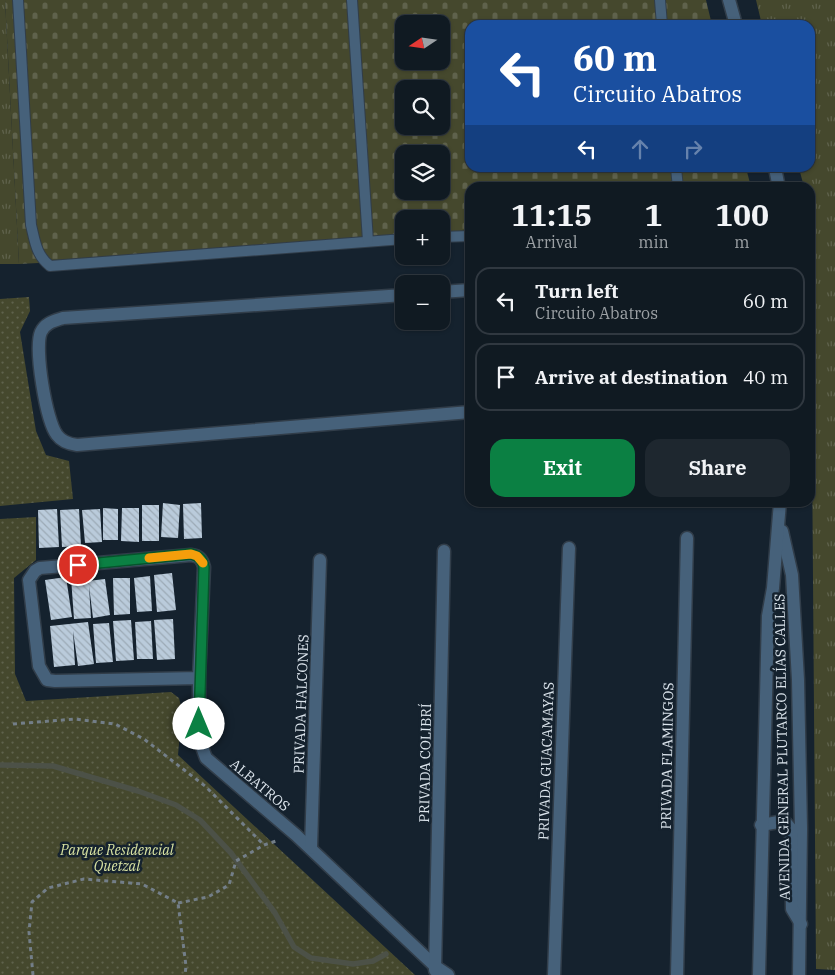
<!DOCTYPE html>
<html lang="en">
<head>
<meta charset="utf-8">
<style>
  :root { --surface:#101a22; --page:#1e272f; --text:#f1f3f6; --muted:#9ca1a5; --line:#303840; --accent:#0b8043 }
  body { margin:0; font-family:"IBM Plex Serif",serif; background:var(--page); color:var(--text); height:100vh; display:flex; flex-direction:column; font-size:19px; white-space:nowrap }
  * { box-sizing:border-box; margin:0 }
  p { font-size:16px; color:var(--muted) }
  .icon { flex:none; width:28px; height:28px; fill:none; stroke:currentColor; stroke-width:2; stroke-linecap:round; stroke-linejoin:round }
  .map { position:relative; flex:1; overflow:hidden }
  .panel { position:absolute; left:465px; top:182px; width:350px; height:325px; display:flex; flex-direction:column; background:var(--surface); border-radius:15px; box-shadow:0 1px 4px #0004,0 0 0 1px var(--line) }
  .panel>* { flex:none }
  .banner { position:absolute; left:465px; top:20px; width:350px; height:152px; border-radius:15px; box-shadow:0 1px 4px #0004,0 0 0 1px var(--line); background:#1a4fa0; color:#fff; overflow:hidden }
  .needle { width:32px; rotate:257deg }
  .controls { position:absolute; left:395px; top:15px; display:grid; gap:10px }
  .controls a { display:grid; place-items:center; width:55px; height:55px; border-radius:10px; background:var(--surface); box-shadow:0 1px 4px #0004,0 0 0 1px var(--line); font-size:25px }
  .pin { position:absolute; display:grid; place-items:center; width:42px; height:42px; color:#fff; margin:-21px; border:2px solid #fff; border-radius:50%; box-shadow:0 1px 5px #0007 }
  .me { position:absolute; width:55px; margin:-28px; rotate:0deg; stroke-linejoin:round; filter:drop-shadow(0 0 4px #0008) }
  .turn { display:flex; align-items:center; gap:18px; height:105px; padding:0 25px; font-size:22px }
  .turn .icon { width:65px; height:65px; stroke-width:2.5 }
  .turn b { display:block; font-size:35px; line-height:42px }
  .lanes { display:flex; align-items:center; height:48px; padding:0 25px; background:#0003; justify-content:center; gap:25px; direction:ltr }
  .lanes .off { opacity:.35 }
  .eta { display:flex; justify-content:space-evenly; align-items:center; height:85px; text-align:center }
  .eta b { font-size:30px; font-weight:700; line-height:35px }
  .cta { display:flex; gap:10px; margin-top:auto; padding:10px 25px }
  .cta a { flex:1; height:58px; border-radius:15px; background:var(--accent); color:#fff; font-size:20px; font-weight:700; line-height:58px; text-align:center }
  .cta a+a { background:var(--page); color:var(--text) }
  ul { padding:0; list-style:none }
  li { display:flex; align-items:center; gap:15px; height:68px; margin:0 10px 8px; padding:0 15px; border:2px solid var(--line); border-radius:15px }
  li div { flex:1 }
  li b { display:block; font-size:19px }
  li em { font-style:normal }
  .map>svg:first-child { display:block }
  .grass { fill:url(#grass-tufts) }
  .cemetery { fill:url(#cemetery-stones); fill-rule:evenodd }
  .park { fill:url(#park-dots) }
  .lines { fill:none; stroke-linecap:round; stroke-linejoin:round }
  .stream { stroke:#4c5147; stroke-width:5.5 }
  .building { fill:url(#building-back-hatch) }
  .service-casing { stroke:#313d49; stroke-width:12 }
  .minor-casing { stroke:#313d49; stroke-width:15 }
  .tertiary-casing { stroke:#313d49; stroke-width:15 }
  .path { stroke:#737e88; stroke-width:3; stroke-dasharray:4 4; stroke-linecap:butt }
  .service { stroke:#46617a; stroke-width:10 }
  .minor { stroke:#46617a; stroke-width:12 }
  .tertiary { stroke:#46617a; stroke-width:12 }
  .route-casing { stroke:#07532c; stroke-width:12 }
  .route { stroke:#0b8043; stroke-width:9 }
  .slow { stroke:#f59e0b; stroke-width:9 }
  .labels { text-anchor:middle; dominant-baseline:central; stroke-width:5; stroke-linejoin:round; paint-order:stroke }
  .street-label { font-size:14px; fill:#dce5ed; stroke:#15222e }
  .park-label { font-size:14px; font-style:italic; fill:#dae4a3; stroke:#15222e }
</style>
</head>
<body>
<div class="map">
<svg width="835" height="975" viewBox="0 0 835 975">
  <defs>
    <pattern id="grass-tufts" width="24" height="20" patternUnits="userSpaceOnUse" patternTransform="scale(1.25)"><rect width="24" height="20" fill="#45482d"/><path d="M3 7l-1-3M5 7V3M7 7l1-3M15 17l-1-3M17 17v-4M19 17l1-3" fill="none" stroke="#5f624c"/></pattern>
    <pattern id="cemetery-stones" width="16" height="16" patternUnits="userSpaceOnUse" patternTransform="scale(1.25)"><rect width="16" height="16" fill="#45482d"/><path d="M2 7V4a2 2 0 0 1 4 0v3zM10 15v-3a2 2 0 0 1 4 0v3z" fill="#5f624c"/></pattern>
    <pattern id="park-dots" width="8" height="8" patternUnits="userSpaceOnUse" patternTransform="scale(1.25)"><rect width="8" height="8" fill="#45482d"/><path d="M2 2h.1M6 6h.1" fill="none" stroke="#5f624c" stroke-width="1.8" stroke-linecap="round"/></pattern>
    <pattern id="building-back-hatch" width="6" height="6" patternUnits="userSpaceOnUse" patternTransform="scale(1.25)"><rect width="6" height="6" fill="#bacbdb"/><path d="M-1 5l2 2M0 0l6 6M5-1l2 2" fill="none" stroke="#9caab6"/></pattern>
  </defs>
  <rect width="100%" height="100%" fill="#15222e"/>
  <g class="grass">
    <polygon points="0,0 5,0 19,264 0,264"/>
    <polygon points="756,0 835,0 835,970 816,969 810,188 804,187 799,168 810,168 810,25 762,25"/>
  </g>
  <path class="cemetery" d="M5,0H706L712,25H470V168H746L751,187L470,188V240L441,242V219H404V244L19,264ZM404,24H441V61H404ZM404,89H441V126H404ZM404,154H441V191H404Z"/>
  <g class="park">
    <polygon points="29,297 30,311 20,332 36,431 46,455 69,461 73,499 0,506 0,299"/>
    <polygon points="36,517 36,560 14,578 15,674 26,701 171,692 179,698 182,710 178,755 415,975 0,975 0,519"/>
  </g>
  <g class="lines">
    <polyline class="stream" points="0,765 53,766 138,791 176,805 200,820 231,853 275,913 294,947 311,958 353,964 373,961 386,954"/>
  </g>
  <g class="building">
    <polygon points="163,503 180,505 178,538 161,537"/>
    <polygon points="201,503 202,538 184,539 183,504"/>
    <rect x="142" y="505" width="17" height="36"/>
    <polygon points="103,508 118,509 118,540 103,540"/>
    <polygon points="122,508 139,508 139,542 121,541"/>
    <polygon points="57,509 59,547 39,548 38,510"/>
    <polygon points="79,509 81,546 62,547 60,510"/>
    <polygon points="100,509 102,542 85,543 82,510"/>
    <polygon points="172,573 176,610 157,612 154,575"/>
    <polygon points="150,576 152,611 137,612 134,578"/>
    <polygon points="66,577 72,617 51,620 45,580"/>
    <polygon points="87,577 88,581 105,579 110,615 93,618 89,586 91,618 74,619 71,578"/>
    <polygon points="113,578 130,578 130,614 114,615"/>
    <polygon points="173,619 175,659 157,660 154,620"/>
    <polygon points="131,620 134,660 116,661 113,621"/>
    <polygon points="151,621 153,659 137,659 135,622"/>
    <polygon points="88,622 94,664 78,666 73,631 75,665 54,667 50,626"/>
    <polygon points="109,623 113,662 96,663 93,624"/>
  </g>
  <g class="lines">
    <g class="service-casing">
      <g id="service">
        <path d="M18,0L31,225C35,241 36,255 50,266L404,239"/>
        <polyline points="352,0 368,241"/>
        <polyline points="660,0 662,25"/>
        <polyline points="676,168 678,188"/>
        <polyline points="441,237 470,236"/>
      </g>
    </g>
    <g class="minor-casing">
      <g id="minor">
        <polyline points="441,292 470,290"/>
        <path d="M404,295L63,318C54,321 45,323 41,332C34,348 46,421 57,435C62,442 69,444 77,445L470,412"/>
        <path d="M199,678L55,681L47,680L39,666L29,580L35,571L40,568L191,555C199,556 202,559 204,567L199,678V739L206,758L296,835L436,967L448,975"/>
        <polyline points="311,848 320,560"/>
        <polyline points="435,970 444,551"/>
        <polyline points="554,975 569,548"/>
        <polyline points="677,975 687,538"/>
      </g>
    </g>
    <g class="tertiary-casing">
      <g id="tertiary">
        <polyline points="729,0 736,25"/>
        <polyline points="775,168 779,188"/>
        <polyline points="782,531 792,575 798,680 801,829 799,975"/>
        <polyline points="761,825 784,821 791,829 792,909 801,924"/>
        <polyline points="759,975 768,616 773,588 780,502"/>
      </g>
    </g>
    <g class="path">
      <polyline points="13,724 75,719 115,724 144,739 205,786 264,845"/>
      <polyline points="178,903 208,897 229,885 236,861 264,845 279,840"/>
      <polyline points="33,975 29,932 32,902 48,888 84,879 142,884 178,903 186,966 185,975"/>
    </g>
    <use href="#service" class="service"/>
    <use href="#minor" class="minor"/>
    <use href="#tertiary" class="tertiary"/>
  </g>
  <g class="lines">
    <g class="route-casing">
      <path id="route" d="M78,565L191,554C199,556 202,559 204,567L199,724"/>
    </g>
    <use href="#route" class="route"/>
    <polyline class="slow" points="149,558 191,554 197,556 203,563"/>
  </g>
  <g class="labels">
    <g class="street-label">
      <text transform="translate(301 704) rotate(-88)">PRIVADA HALCONES</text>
      <text transform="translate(782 747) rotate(-91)">AVENIDA GENERAL PLUTARCO ELÍAS CALLES</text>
      <text transform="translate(667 756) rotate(-89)">PRIVADA FLAMINGOS</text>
      <text transform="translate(546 761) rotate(-88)">PRIVADA GUACAMAYAS</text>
      <text transform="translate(425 763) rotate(-89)">PRIVADA COLIBRÍ</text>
      <text transform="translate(260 785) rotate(40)">ALBATROS</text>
    </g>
    <g class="park-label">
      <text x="117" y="850">Parque Residencial<tspan x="117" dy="16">Quetzal</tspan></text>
    </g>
  </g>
</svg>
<div class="controls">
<a><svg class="needle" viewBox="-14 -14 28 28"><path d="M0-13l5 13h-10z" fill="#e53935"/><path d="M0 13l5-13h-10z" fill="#9ca1a5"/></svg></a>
<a><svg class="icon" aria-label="search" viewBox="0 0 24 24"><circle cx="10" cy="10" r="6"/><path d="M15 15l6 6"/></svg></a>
<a><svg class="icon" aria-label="layers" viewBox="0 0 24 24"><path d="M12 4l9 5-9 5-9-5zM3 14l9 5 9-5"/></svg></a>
<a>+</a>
<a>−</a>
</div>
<div class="pin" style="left:78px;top:565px;background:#d93025"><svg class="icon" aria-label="arrive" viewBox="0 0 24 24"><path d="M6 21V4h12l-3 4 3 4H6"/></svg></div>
<svg class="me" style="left:199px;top:724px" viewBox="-20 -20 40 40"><circle r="19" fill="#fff"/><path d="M0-13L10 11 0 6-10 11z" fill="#0b8043"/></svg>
<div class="banner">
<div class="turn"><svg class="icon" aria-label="left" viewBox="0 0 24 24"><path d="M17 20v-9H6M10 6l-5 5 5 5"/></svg><div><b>60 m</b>Circuito Abatros</div></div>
<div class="lanes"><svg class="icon" aria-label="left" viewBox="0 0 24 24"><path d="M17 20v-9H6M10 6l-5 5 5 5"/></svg><svg class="icon off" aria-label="ahead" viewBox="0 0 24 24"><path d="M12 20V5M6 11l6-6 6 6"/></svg><svg class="icon off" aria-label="right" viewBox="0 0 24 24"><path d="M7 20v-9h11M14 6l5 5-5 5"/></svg></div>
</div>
<section class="panel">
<div class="eta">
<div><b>11:15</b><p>Arrival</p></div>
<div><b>1</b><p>min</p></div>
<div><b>100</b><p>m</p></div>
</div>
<ul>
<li><svg class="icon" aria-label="left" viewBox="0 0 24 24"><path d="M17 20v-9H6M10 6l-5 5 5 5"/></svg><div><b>Turn left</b><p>Circuito Abatros</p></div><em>60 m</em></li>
<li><svg class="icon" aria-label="arrive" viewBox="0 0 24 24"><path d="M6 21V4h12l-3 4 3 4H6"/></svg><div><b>Arrive at destination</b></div><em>40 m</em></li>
</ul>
<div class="cta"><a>Exit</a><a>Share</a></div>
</section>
</div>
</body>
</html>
